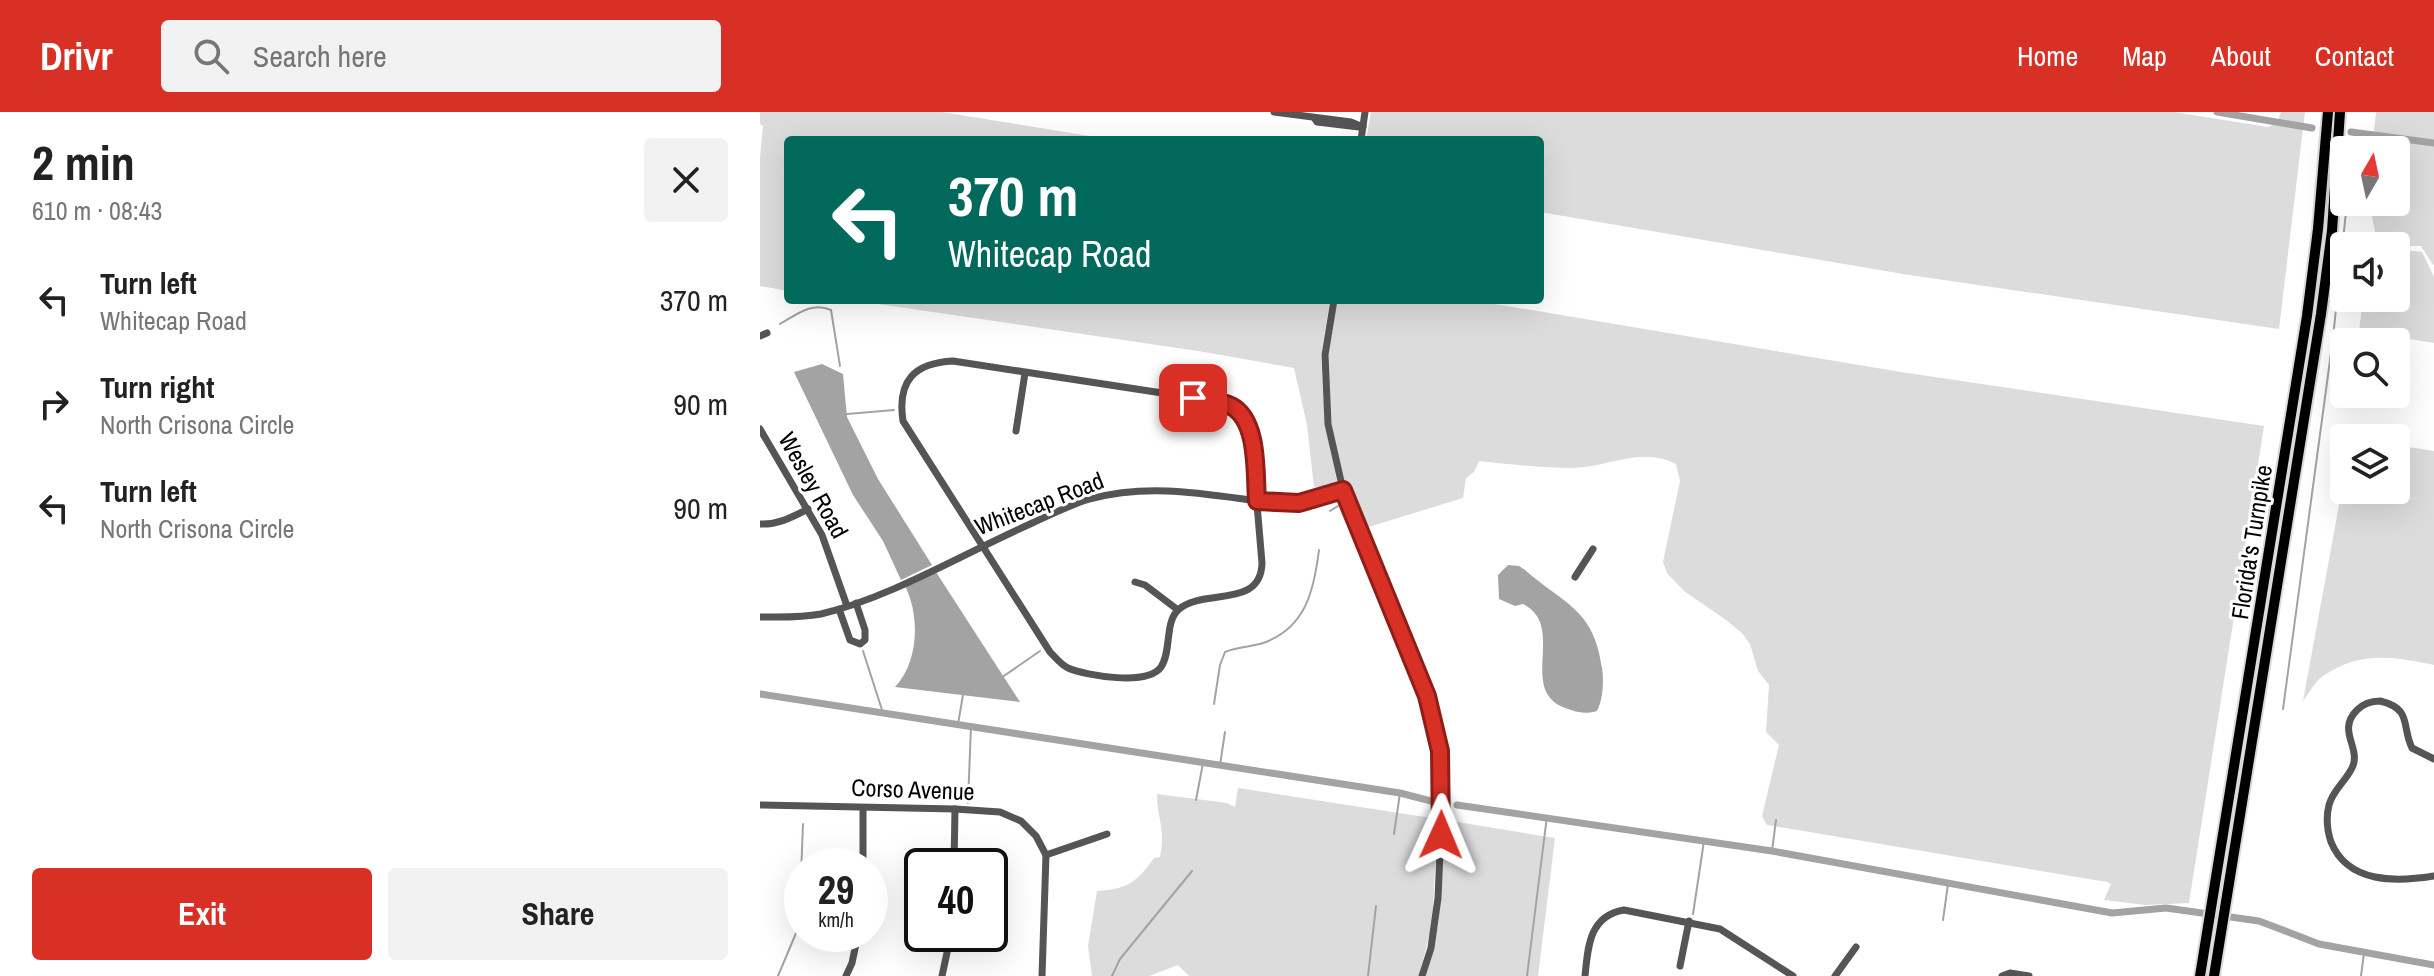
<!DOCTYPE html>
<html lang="en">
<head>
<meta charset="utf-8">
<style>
  :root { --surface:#fff; --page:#f2f2f2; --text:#222; --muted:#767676; --accent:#d93025 }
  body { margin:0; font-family:"Archivo Narrow",sans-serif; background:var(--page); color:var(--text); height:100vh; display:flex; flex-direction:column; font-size:30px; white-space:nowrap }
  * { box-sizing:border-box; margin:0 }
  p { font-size:26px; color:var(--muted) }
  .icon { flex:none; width:44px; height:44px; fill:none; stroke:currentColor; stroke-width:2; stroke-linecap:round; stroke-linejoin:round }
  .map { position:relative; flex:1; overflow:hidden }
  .sheet { display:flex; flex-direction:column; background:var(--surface); width:760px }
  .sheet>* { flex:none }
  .guide { position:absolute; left:24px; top:24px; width:760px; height:168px; border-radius:8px; box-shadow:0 8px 32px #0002; background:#00695c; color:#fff; overflow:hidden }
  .needle { width:52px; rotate:9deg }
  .fabs { position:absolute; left:1570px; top:24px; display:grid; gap:16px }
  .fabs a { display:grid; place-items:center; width:80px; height:80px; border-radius:8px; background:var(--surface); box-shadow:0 8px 32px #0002; font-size:40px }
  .speed { position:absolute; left:24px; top:736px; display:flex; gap:16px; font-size:40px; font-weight:700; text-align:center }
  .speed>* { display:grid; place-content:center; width:104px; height:104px; border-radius:50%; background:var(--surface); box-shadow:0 8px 32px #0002; line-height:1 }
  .speed small { font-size:20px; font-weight:400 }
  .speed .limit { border:4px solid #111; border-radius:12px; background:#fff; color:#111 }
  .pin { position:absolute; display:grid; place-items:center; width:68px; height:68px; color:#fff; margin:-34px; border-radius:16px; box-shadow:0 4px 12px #0006 }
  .me { position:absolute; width:88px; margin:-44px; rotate:1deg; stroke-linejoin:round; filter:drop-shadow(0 0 6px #0008) }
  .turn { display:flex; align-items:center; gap:28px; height:168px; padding:0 32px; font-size:36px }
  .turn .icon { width:104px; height:104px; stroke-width:2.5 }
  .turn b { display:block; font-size:56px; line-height:68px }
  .round { display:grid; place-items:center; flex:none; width:84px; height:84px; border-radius:8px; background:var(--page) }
  .head { display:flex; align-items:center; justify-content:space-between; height:136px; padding:0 32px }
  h1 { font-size:48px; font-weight:800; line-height:60px }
  .button { display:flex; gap:16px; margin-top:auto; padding:16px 32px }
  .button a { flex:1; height:92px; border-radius:8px; background:var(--accent); color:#fff; font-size:32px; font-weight:800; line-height:92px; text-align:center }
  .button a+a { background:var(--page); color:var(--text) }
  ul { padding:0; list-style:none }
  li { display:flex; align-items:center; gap:24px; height:104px; padding:0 32px }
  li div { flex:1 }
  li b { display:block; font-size:30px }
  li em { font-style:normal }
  header { display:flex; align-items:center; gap:48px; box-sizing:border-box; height:112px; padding:0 40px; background:var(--accent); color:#fff }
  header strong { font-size:38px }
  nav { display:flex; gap:44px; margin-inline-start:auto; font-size:28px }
  .search { width:560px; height:72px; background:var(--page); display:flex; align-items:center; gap:20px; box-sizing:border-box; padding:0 28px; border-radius:8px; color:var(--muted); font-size:30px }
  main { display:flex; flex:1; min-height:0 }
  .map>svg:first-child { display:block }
  .green { fill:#dcdcdc }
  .water { fill:#a3a3a3 }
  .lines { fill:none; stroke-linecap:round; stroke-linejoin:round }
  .stream { stroke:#a3a3a3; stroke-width:2 }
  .canal { stroke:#a3a3a3; stroke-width:7 }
  .highway-casing { stroke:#dbdbdb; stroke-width:14 }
  .minor { stroke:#555; stroke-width:7 }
  .highway { stroke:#000; stroke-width:10 }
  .route-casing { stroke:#8d1f18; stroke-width:20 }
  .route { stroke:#d93025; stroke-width:14 }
  .labels { text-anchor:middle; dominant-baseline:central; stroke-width:6; stroke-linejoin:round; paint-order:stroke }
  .street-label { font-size:24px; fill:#000; stroke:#fff }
</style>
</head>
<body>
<header>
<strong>Drivr</strong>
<div class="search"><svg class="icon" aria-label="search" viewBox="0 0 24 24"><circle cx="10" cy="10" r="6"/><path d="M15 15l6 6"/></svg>Search here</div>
<nav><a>Home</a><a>Map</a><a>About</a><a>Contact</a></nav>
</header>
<main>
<section class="sheet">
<div class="head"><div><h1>2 min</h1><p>610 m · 08:43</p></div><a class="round"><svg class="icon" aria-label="close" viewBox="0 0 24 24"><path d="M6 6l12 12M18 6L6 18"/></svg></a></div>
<ul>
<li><svg class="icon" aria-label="left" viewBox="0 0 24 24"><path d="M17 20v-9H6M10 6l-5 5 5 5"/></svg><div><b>Turn left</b><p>Whitecap Road</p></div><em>370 m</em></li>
<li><svg class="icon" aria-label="right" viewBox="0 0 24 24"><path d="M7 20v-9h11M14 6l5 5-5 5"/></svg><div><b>Turn right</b><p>North Crisona Circle</p></div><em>90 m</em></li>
<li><svg class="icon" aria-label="left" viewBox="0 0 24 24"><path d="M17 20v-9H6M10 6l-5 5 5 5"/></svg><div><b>Turn left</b><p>North Crisona Circle</p></div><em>90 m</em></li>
</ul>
<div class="button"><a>Exit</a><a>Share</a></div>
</section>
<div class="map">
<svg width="1674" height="864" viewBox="0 0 1674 864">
  <rect width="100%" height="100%" fill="#fff"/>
  <g class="green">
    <polygon points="0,0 182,0 354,28 28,28 28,179 0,174 0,45 3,14 0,12"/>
    <polygon points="611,0 1414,0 1508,15 1517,11 1521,0 1545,0 1519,217 1143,162 780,100 780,28 606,28"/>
    <polygon points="1616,0 1674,0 1674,154 1661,134 1618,134 1609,90 1636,90 1636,38 1612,38"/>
    <polygon points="1636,137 1662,140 1674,165 1674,231 1599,219 1603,186 1636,186"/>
    <polygon points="91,188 570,188 561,244 565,312 578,374 554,375 547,313 534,256 438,239"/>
    <path d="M577,188H711L1141,260L1504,314L1429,791L1385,793L1344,788L1351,772L1347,770L1007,713L1002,704L1019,633L1006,620L1009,573L998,559L990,532L982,521L966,508L924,479L907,461L903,450L920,369L916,352C881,334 849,355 813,356C781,356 750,352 719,349L714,360L706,366L703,386L602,417C580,363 564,302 568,243C569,225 574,206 577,188Z"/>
    <path d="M1636,333L1674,339V553C1633,544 1599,539 1563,564C1555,570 1549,581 1543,589L1584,366V378H1636Z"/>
    <path d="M478,676L678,707L672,813L659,864H429L418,853L389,864H332L328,834L337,779C368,777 377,770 394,746L400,745C406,716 397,707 397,682L467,691L475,695Z"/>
    <polygon points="685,708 795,726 778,864 666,864 678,813"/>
  </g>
  <g class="water">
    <polygon points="62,252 83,262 87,305 118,367 172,453 141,468 123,429 93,383 34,260"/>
    <path d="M748,453L759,454L765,458C805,493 834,497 842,556C844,569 843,587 837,599C828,602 820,601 811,598C753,583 809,515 763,492L755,494L739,487L738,463Z"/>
    <path d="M176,460L260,590L135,575C159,550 160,503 145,474Z"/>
  </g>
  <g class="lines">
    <g class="stream">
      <path d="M20,212C36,203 52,189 71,198L80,254"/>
      <polyline points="87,302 134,298"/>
      <polyline points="570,399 578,394"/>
      <polyline points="103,539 123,601"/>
      <polyline points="241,566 280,539"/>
      <path d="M454,592L460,553L465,540C477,535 490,535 503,531C546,516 554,478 559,438"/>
      <polyline points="1523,597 1573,226 1587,90"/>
      <polyline points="198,612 203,583"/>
      <polyline points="460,653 465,620"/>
      <polyline points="436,688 443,651"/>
      <polyline points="208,691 211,614"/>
      <polyline points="634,722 640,681"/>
      <polyline points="1012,739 1016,708"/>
      <polyline points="933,802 944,729"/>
      <polyline points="1183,808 1188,772"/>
      <polyline points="18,864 39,814 43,712"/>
      <polyline points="352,864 360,847 432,759"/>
      <polyline points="608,864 616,794"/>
      <polyline points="767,864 787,704"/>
      <polyline points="1601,864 1604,841"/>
    </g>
    <g class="canal">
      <polyline points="1457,0 1552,16"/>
      <polyline points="1591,20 1674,31"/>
      <polyline points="0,582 640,681 671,689"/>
      <polyline points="697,693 1012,739 1352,801 1406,796 1499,809 1559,832 1674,853"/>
    </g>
    <g class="highway-casing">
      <g id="highway">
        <polyline points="1440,864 1547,204 1558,117 1568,0"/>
        <polyline points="1454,864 1561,202 1572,119 1580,0"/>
      </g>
    </g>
    <g class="minor">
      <polyline points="514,0 591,10 603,15"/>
      <polyline points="555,7 557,10 599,15"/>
      <polyline points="601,28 605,0"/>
      <polyline points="574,188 565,243 568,312 583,378 662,566 680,639 682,695 678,786 671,836 662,864"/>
      <polyline points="0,224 7,221"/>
      <path d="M193,249L461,290C478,296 487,304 491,322L502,451C501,497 444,476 419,497C404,510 412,539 401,555C388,574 327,564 308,556C301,553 295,545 290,540L143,309C137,269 154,251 193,249Z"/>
      <polyline points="0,317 62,423 87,494"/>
      <polyline points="256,319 265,261"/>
      <path d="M0,412C18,413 32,405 48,397"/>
      <polyline points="815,465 833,437"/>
      <polyline points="375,470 385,473 418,498"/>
      <polyline points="79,497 90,528 100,532 105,528 105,518 96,491"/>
      <path d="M0,505C21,505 40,506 61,502C129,486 203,442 268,413C288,404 309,393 330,387C396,369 458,385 523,392L539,391L583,378"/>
      <path d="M1674,647L1652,636C1641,614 1653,597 1620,589C1611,589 1604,591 1597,598C1576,619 1602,636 1592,656C1585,670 1573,678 1569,693C1566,705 1567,718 1571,730C1588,772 1637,770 1674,764"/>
      <polyline points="0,693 195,697 240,700 261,709 276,724 286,743 282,864"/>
      <polyline points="286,743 347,722"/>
      <polyline points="103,754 103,696"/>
      <polyline points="194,754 195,697"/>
      <polyline points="920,854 929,809"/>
      <polyline points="86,864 92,851 98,822"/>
      <polyline points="182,864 191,822"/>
      <path d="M825,864C828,835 829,804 864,798L960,817L1033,864"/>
      <polyline points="1075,864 1096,835"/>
      <polyline points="1242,864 1250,861 1269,864"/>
    </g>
    <use href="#highway" class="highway"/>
  </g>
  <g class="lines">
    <g class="route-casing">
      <path id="route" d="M433,286C445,288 460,288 471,294C499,308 495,362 497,389L539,391L583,378L667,584L680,639L681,723"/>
    </g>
    <use href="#route" class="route"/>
  </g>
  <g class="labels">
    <g class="street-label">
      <text transform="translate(54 373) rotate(61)">Wesley Road</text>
      <text transform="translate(279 391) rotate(-21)">Whitecap Road</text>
      <text transform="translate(1491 430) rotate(-81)">Florida's Turnpike</text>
      <text transform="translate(153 677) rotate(2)">Corso Avenue</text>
    </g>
  </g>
</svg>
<div class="fabs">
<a><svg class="needle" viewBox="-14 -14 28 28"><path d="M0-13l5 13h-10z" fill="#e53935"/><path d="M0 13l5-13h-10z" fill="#767676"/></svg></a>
<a><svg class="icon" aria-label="sound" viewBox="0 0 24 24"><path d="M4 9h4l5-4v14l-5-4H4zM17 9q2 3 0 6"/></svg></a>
<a><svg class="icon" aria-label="search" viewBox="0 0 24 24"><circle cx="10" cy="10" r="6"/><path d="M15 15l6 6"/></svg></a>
<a><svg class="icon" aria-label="layers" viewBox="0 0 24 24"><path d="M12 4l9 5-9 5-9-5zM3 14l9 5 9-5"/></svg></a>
</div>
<div class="speed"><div>29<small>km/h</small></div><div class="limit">40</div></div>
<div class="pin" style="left:433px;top:286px;background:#d93025"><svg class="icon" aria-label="arrive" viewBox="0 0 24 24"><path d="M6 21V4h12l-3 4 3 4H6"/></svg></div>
<svg class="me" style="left:681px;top:723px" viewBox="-20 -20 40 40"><path d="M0-17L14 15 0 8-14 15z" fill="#d93025" stroke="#fff" stroke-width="4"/></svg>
<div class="guide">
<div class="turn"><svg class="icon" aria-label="left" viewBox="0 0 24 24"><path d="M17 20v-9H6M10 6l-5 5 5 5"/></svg><div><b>370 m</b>Whitecap Road</div></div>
</div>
</div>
</main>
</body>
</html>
